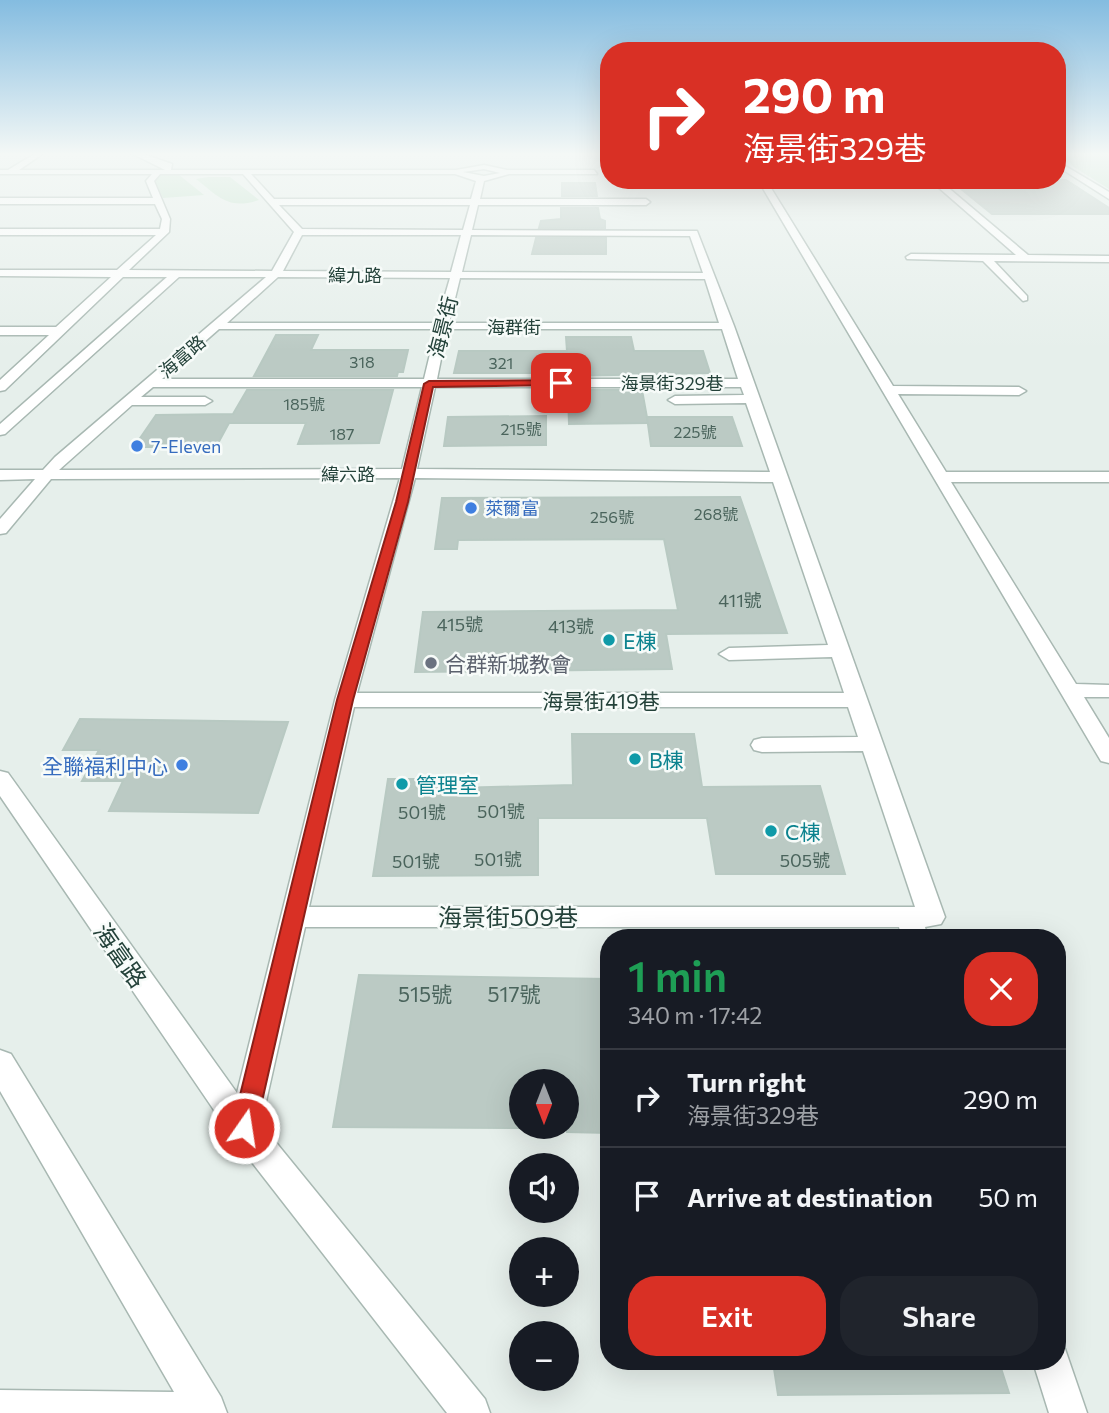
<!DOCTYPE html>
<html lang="en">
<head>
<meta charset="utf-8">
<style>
  :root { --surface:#171b24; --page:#20242c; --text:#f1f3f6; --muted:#9ea1a6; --line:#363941; --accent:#d93025 }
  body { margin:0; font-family:Commissioner,"Noto Sans TC",sans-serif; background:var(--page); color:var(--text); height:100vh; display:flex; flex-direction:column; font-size:26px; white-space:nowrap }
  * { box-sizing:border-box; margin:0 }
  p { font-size:23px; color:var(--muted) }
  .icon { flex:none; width:38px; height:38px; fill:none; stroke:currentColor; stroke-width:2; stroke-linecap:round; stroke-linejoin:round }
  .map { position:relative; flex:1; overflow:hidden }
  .details { position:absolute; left:600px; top:929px; width:466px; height:441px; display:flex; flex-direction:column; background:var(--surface); border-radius:28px; box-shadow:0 7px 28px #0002 }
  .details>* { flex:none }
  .banner { position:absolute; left:600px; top:42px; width:466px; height:147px; border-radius:28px; box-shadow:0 7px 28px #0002; background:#d93025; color:#fff; overflow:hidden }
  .needle { width:46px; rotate:180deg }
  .tools { position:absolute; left:509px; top:1069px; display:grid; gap:14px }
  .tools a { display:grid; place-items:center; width:70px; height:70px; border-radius:50%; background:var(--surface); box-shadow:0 7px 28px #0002; font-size:35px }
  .pin { position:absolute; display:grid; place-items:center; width:60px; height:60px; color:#fff; margin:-30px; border-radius:14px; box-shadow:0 4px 10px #0006 }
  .me { position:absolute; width:77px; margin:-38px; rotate:13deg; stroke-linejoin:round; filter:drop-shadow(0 0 5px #0008) }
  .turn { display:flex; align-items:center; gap:24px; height:147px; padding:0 28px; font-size:32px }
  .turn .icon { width:91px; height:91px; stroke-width:2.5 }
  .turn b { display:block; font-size:49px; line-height:60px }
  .round { display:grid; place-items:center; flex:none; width:74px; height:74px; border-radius:28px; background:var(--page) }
  .overview { display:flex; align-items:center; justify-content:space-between; height:119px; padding:0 28px }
  h1 { font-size:42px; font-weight:600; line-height:52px; color:#1e9e55 }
  .primary-button { display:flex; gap:14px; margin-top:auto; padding:14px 28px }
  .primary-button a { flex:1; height:80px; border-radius:28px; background:var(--accent); color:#fff; font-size:28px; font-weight:600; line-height:80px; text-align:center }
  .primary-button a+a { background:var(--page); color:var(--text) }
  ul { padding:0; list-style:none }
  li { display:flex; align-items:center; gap:21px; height:98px; padding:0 28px; border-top:2px solid var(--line) }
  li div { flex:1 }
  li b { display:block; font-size:26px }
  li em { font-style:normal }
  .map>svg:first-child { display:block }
  .green { fill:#bfe0c8 }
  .building { fill:#bbcac4; stroke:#b8c9c2; stroke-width:2 }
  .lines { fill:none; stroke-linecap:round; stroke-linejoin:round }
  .minor-casing { stroke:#a8b8b2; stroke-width:3 }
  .minor { fill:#fff; fill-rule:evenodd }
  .route { fill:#d93025; stroke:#8d1f18; stroke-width:2 }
  .shop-dot { fill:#3f7fe0; stroke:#f7fbf9; stroke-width:2.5 }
  .culture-dot { fill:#0f9aa8; stroke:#f7fbf9; stroke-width:2.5 }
  .worship-dot { fill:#6b7280; stroke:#f7fbf9; stroke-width:2.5 }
  .labels { text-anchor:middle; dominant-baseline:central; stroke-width:5; stroke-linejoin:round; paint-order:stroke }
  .far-number-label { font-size:16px; fill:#4a645c }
  .far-street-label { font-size:18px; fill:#24423a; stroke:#f7fbf9 }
  .far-shop-label { font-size:18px; fill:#366cbe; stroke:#f7fbf9; text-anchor:start }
  .number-label { font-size:18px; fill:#4a645c }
  .street-label { font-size:21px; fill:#24423a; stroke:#f7fbf9 }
  .culture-label { font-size:21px; fill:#0d838f; stroke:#f7fbf9; text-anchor:start }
  .worship-label { font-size:21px; fill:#5b616d; stroke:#f7fbf9; text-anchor:start }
  .shop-label { font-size:21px; fill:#366cbe; stroke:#f7fbf9; text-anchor:end }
  .near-number-label { font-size:21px; fill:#4a645c }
  .near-street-label { font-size:24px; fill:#24423a; stroke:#f7fbf9 }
</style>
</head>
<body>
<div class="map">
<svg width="1109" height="1413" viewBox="0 0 1109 1413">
  <rect width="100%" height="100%" fill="#e6efeb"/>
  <g class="green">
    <polygon points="1109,153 1109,189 1058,157 1068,154"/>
    <polygon points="162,173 178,174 204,195 163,198 155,181"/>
    <path d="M208,177H230L259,200C228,210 219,197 196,179Z"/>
  </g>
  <g class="building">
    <polygon points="950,180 1066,180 1109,208 1109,214 992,214"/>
    <polygon points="562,183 595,183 597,196 562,196"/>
    <polygon points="561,208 598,208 600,219 605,221 605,228 539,228 541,221 561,219"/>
    <polygon points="536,238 606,238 606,254 532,254"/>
    <polygon points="276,335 318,335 311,350 408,350 403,372 398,372 397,376 254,376"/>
    <polygon points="566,337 631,337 634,351 703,351 710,373 567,376 567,373 454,373 459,351 567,351"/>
    <polygon points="247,390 393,390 379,443 298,444 306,423 229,423 216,447 134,447 156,415 233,414"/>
    <polygon points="568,390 642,390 648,423 569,424"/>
    <polygon points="546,416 546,445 444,446 448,417"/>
    <polygon points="647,417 732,417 742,446 651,446"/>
    <polygon points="740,497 787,633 666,634 672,669 415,672 423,612 678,610 664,539 458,540 457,549 435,549 442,498"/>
    <polygon points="80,719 288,722 258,813 109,811 123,781 82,781 99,750 63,750"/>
    <polygon points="572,734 694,734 702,787 820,786 845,874 716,874 707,818 538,818 538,875 373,876 388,779 417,779 416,789 573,785"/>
    <polygon points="359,975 609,979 609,1133 567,1132 567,1082 522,1082 522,1128 333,1127"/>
    <polygon points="773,1362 999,1362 1009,1393 778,1395"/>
  </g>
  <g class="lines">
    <g class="minor-casing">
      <g id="minor">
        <path d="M36,153H44L19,170H165L131,153H140L172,164L171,170H456L484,165L507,170H594L597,174H509L484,181L480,199H646L650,202L646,205H478L472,230L697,231L734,326L945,917L941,924L925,927L928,938H902L899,927H305L261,1124L485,1399L490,1413H447L233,1138L0,796V771L8,773L237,1093L335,700L400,478L51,479L6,533L0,534V519L35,479L0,480V470H43L55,457L266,277H179L5,434L0,435V424L167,277H123L5,390L0,391V380L49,335H0V327H56L111,277L0,276V270H117L156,235H0V229H160L162,219L155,204H0V198H153L146,181L152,174H0V170H8ZM484,169L500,173L484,176L463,172ZM160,174H243L294,232L272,271L129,270L169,232L170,219L154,181ZM251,174H455L476,181L471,199H274ZM279,205H470L463,230L302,229ZM302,235H461L451,272L283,271ZM471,235L690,236L703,273L462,272ZM278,277L450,278L437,323H227ZM460,278L705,279L719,323H449ZM219,329H436L424,379H162ZM447,329H722L738,379H437ZM153,387H422L402,469L59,470L132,405H205L212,401L205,397H141ZM435,387H741L744,395L675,396L668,400L675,404L746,403L770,472L417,469ZM415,478L773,482L828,645L729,648L719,654L729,660L832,657L844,693H357ZM354,707H848L858,737L762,738L754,740L751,745L754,750L762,752L863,751L915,907H309Z"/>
        <polygon points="1057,161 1109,192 1109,199 1057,166"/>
        <polygon points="758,180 766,180 893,386 1019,387 1026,391 1019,395 898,394 946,472 1109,472 1109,482 951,482 1076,684 1109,685 1109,697 1084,697 1109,738 1109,763 1101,761 1098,756"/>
        <polygon points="930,180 939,180 1028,255 1109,256 1109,262 994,261 1027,296 1027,300 1023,301 983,261 907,259 906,257 911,254 1016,255"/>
        <polygon points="0,1050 11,1054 221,1397 227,1413 0,1413 0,1390 174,1392 0,1091"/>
        <polygon points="1057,1345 1065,1349 1087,1413 1049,1413 1033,1362 1057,1362"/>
      </g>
    </g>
    <use href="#minor" class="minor"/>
  </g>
  <linearGradient id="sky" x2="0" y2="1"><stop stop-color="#84bce0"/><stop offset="0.44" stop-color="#f4f8f6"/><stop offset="1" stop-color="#f4f8f6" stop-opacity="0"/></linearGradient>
  <rect width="1109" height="350" fill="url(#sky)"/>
  <polygon class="route" points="561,380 565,381 565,385 433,387 408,502 353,700 256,1128 252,1136 244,1140 236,1136 232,1128 337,700 396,502 424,384 429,381"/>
  <g class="shop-dot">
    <circle cx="137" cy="446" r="7"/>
    <circle cx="471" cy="508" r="7"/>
    <circle cx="182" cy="765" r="7"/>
  </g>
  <g class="culture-dot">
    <circle cx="609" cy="640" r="7"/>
    <circle cx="635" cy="759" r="7"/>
    <circle cx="402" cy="784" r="7"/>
    <circle cx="771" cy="831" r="7"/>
  </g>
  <circle class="worship-dot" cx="431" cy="663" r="7"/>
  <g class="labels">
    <g class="far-number-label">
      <text x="362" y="361">318</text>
      <text x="501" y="362">321</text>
      <text x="304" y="403">185號</text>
      <text x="521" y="428">215號</text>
      <text x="695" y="431">225號</text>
      <text x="342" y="433">187</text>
      <text x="716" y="513">268號</text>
      <text x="612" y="516">256號</text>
    </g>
    <g class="far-street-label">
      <text x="355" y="275">緯九路</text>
      <text x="514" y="327">海群街</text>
      <text transform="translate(182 356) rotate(-41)">海富路</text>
      <text x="672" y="383">海景街329巷</text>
      <text x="348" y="474">緯六路</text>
    </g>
    <g class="far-shop-label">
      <text x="151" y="446">7-Eleven</text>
      <text x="485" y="508">萊爾富</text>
    </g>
    <g class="number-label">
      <text x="740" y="600">411號</text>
      <text x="460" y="624">415號</text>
      <text x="571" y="626">413號</text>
      <text x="501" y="811">501號</text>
      <text x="422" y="812">501號</text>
      <text x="498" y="859">501號</text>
      <text x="805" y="860">505號</text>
      <text x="416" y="861">501號</text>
    </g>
    <g class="street-label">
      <text transform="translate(442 327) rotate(-76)">海景街</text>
      <text x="601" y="700">海景街419巷</text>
    </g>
    <g class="culture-label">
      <text x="623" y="640">E棟</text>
      <text x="649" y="759">B棟</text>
      <text x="416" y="784">管理室</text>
      <text x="785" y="831">C棟</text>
    </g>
    <g class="worship-label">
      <text x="445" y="663">合群新城教會</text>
    </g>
    <g class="shop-label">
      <text x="168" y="765">全聯福利中心</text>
    </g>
    <g class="near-number-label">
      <text x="425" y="993">515號</text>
      <text x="514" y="993">517號</text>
    </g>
    <g class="near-street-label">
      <text x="508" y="916">海景街509巷</text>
      <text transform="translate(121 955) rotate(55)">海富路</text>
    </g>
  </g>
</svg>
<div class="tools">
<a><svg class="needle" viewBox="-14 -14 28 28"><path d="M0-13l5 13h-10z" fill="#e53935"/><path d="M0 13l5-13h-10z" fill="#9ea1a6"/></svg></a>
<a><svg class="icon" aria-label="sound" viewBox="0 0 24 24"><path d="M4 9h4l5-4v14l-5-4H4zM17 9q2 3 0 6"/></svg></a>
<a>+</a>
<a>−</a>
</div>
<div class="pin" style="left:561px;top:383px;background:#d93025"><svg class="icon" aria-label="arrive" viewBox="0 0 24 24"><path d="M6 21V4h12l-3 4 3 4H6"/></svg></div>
<svg class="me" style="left:244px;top:1128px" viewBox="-20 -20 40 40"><circle r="17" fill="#d93025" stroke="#fff" stroke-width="3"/><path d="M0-11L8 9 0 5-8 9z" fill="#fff"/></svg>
<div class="banner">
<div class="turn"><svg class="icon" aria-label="right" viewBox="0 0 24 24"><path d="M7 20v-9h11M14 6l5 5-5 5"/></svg><div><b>290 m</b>海景街329巷</div></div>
</div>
<section class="details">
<div class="overview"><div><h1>1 min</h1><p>340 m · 17:42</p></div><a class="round" style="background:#d93025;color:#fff"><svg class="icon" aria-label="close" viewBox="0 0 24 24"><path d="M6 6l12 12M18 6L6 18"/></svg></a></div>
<ul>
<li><svg class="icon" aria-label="right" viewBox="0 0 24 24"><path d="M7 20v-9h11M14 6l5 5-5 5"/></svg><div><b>Turn right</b><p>海景街329巷</p></div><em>290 m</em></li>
<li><svg class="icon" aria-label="arrive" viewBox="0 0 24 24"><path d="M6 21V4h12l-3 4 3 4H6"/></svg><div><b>Arrive at destination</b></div><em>50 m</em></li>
</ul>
<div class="primary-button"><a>Exit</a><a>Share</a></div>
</section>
</div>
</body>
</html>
